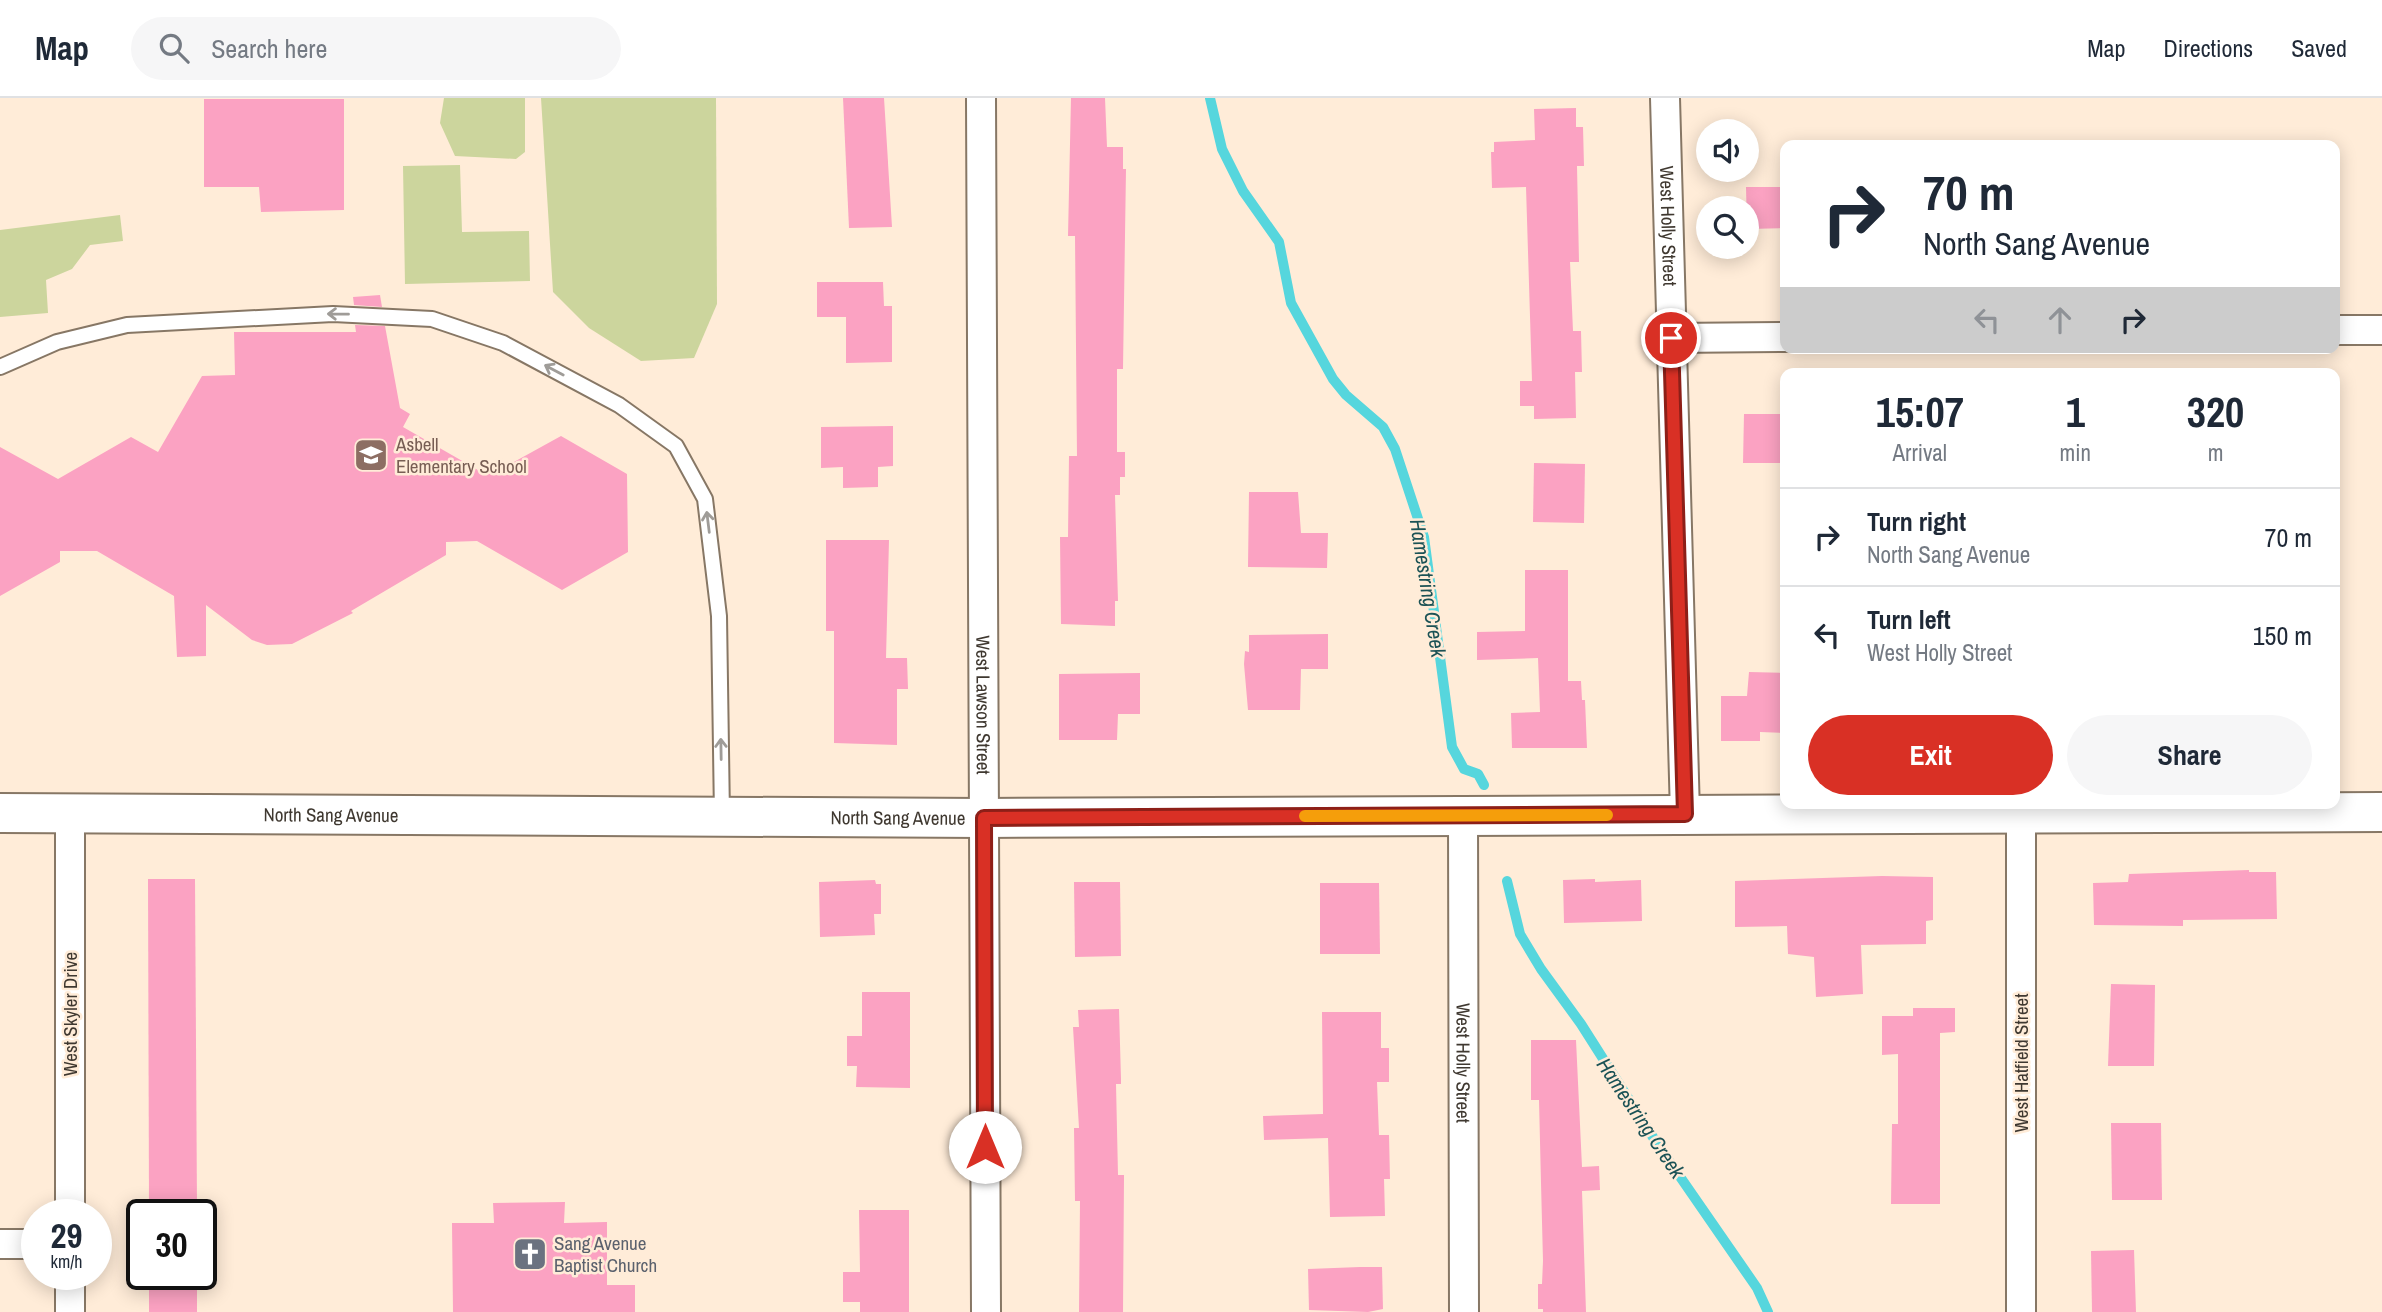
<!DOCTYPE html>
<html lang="en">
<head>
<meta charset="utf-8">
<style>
  :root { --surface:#fff; --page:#f6f6f7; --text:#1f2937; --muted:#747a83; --line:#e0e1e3; --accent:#d93025 }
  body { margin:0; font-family:"Archivo Narrow",sans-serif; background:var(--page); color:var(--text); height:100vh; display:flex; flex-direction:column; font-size:26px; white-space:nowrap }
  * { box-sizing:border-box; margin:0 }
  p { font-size:23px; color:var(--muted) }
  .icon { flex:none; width:38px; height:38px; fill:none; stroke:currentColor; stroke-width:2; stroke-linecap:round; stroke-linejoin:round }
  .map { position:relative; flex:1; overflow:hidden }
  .side { position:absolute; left:1780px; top:270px; width:560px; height:441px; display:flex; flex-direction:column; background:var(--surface); border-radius:14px; box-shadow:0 4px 18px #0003 }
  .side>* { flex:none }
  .top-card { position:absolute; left:1780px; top:42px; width:560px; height:214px; border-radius:14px; box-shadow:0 4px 18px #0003; background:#fff; color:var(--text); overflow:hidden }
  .tools { position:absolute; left:1696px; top:21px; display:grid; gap:14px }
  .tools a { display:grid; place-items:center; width:63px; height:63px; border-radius:50%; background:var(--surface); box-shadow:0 4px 18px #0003; font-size:35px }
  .speed { position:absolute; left:21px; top:1101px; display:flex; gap:14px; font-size:35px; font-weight:700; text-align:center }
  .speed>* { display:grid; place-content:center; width:91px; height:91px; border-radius:50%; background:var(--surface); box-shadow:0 4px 18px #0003; line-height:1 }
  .speed small { font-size:18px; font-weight:400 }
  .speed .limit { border:4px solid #111; border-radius:10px; background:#fff; color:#111 }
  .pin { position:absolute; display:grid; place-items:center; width:60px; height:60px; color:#fff; margin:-30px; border:4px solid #fff; border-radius:50%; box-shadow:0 2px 7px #0007 }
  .me { position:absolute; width:77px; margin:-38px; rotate:0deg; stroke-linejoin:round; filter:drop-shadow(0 0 5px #0008) }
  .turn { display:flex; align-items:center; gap:24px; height:147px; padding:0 28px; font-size:32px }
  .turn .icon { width:91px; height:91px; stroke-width:2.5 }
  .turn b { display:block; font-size:49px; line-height:60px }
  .lanes { display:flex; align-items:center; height:66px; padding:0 28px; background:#0003; justify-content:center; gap:35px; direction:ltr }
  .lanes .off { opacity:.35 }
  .eta { display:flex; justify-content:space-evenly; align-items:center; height:119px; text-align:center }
  .eta b { font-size:42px; font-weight:800; line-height:49px }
  .cta { display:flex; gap:14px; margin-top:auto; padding:14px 28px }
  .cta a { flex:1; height:80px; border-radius:42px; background:var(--accent); color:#fff; font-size:28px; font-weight:800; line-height:80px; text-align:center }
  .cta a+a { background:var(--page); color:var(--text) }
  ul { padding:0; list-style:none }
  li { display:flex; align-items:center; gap:21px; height:98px; padding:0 28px; border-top:2px solid var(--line) }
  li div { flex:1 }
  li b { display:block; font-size:26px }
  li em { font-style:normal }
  header { display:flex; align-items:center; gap:42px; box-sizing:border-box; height:98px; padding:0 35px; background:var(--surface); border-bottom:2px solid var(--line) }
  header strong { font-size:33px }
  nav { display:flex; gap:38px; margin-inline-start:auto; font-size:24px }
  .search { width:490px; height:63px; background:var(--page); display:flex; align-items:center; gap:18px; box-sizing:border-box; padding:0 24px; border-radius:38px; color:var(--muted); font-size:26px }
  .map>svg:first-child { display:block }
  .green { fill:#ccd59d }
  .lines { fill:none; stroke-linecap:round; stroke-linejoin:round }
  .stream { stroke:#56d6dd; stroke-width:10 }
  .building { fill:#fba2c2 }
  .lane-casing { stroke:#877765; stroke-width:18 }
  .street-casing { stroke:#877765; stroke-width:32 }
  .secondary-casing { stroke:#877765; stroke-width:42 }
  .lane { stroke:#fff; stroke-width:14 }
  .street { stroke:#fff; stroke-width:28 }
  .secondary { stroke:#fff; stroke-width:38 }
  .oneway { stroke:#9f9c98 }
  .route-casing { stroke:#8d1f18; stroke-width:18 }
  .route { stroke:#d93025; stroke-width:12 }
  .slow { stroke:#f59e0b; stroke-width:12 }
  .labels { text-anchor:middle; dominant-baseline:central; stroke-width:5; stroke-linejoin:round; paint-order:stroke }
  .street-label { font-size:19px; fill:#3f3830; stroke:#ffecd8 }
  .education-label { font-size:19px; fill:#785e54; stroke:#ffecd8; text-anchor:start }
  .worship-label { font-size:19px; fill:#5b616d; stroke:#ffecd8; text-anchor:start }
  .water-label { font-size:21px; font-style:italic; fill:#1b5255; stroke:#ffecd8 }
</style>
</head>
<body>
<header>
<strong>Map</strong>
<div class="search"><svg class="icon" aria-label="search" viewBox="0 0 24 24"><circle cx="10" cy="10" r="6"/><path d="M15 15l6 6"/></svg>Search here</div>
<nav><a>Map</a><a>Directions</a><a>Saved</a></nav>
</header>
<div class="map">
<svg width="2382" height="1214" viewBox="0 0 2382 1214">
  <rect width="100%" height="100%" fill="#ffecd8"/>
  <g class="green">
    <polygon points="444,0 525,0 525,54 516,61 455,58 440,25"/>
    <polygon points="541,0 716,0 717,206 694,260 641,263 589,230 553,194"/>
    <polygon points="460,67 462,134 529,133 530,183 405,186 403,68"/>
    <polygon points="120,117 123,143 90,147 72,171 46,182 48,215 0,219 0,132"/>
  </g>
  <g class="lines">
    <g class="stream">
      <polyline points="1210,0 1222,51 1243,93 1279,144 1291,205 1333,281 1346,297 1383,329 1395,351 1424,439 1452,649 1464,671 1478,676 1484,687"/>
      <polyline points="1507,783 1520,836 1541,871 1581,926 1656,1044 1757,1190 1768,1214"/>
    </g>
  </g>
  <g class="building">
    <polygon points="843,0 884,0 892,129 849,130"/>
    <polygon points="1071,0 1105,0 1107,49 1123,49 1123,71 1126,71 1123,271 1117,271 1117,354 1125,354 1125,379 1120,379 1120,397 1115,397 1118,503 1115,503 1115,528 1061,526 1060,439 1068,439 1069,358 1077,358 1075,138 1068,138"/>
    <polygon points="204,1 344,1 344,112 261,114 259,89 204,89"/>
    <polygon points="1576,10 1576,29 1583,29 1584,68 1577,68 1579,164 1570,164 1573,233 1581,233 1582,274 1575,274 1576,320 1534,321 1534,308 1520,308 1520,283 1532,283 1526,89 1492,90 1491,54 1494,54 1494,44 1535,42 1534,11"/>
    <polygon points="1746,89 1785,89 1785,130 1747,131"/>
    <polygon points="817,184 883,184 884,208 892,208 892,264 846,265 846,219 817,219"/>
    <polygon points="380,197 382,209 354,207 353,199"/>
    <polygon points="355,227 385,228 400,310 410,316 403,329 478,372 503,370 561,338 627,376 628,454 562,492 477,443 446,444 446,457 351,513 353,515 292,546 267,547 252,542 206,507 206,558 177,559 174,498 97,453 60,453 60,464 0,498 0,349 58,381 131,339 158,354 202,278 235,277 234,234 356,234"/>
    <polygon points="1744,316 1785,316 1785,365 1743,365"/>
    <polygon points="893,328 893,368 878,369 878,389 843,390 843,369 821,370 821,329"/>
    <polygon points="1534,365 1585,366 1584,425 1533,424"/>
    <polygon points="1249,394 1298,394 1301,435 1328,435 1327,470 1248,469"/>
    <polygon points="826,442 889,442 886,560 907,560 908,591 897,591 897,647 834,645 834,533 826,533"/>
    <polygon points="1525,472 1568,472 1568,583 1581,583 1582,602 1585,602 1587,650 1512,650 1511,615 1540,614 1538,560 1477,562 1477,534 1525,533"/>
    <polygon points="1328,536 1328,571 1301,571 1300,612 1248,612 1244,566 1245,553 1249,554 1249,537"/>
    <polygon points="1749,574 1785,575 1785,635 1760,634 1760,643 1721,643 1721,598 1747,598"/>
    <polygon points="1140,575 1140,616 1118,616 1117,642 1059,642 1059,576"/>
    <polygon points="2249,772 2249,774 2276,774 2277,821 2183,822 2183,828 2094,827 2093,785 2128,784 2129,776"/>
    <polygon points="1882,778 1933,779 1933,822 1926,823 1926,846 1861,847 1863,896 1816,899 1814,859 1788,856 1787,828 1735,829 1735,783"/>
    <polygon points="148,781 195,781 197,1109 149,1109"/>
    <polygon points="1595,781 1595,784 1641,782 1642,823 1564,825 1563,782"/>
    <polygon points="875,782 876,786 881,786 881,816 874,816 875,837 820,839 819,784"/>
    <polygon points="1074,784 1120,784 1121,858 1075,859"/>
    <polygon points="1320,785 1379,785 1380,856 1320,856"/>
    <polygon points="2111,886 2155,887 2154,968 2108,968"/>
    <polygon points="862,894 910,894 910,990 856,989 857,968 847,968 847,938 862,938"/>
    <polygon points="1913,910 1955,910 1955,934 1940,935 1940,1106 1891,1106 1892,1026 1898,1026 1898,956 1882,957 1882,918 1913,918"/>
    <polygon points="1119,911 1121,981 1121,986 1116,986 1118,1077 1124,1077 1124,1080 1123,1214 1079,1214 1080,1103 1075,1103 1074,1030 1079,1030 1073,929 1079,929 1078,912"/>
    <polygon points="1322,914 1381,914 1381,950 1389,950 1389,984 1377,984 1379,1037 1389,1037 1390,1081 1384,1081 1385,1118 1330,1119 1328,1040 1264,1042 1263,1018 1323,1016"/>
    <polygon points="1531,942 1576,942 1582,1069 1599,1068 1600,1092 1582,1093 1586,1214 1543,1214 1543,1211 1538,1211 1538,1186 1542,1186 1543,1163 1541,1085 1539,1002 1531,1002"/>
    <polygon points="2111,1025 2161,1025 2162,1102 2112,1102"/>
    <polygon points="565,1104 564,1125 607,1124 607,1187 635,1187 635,1214 453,1214 452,1125 494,1125 493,1105"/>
    <polygon points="859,1112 909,1112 909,1214 860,1214 860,1204 843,1204 843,1174 860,1174"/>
    <polygon points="2134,1152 2136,1214 2092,1214 2091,1153"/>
    <polygon points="1360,1169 1382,1169 1383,1211 1368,1214 1309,1212 1308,1171"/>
    <rect x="149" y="1176" width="48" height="38"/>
  </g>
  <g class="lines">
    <g class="lane-casing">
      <polyline id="lane" points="0,269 57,244 127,227 333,216 432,221 503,245 619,307 676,348 705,401 719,518 722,718"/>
    </g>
    <g class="street-casing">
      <g id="street">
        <path id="s1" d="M981,0L986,1214"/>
        <path id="s2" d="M1665,0L1685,716"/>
        <polyline points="2334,232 2382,232"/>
        <polyline points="1671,240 1785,239"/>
        <path id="s3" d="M1463,717L1464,1214"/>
        <polyline points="2021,717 2021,1214"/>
        <polyline points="70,1116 70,716"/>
        <polyline points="0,1146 37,1146"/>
        <polyline points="70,1176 70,1214"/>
      </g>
    </g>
    <g class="secondary-casing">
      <g id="secondary">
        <path id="s4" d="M0,715L984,720L2382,714"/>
      </g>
    </g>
    <use href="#lane" class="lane"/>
    <use href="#street" class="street"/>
    <use href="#secondary" class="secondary"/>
  </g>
  <defs><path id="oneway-shaft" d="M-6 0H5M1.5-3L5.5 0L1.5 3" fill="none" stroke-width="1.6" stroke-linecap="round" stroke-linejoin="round" transform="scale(1.75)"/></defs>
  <g class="oneway">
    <use href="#oneway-shaft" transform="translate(338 216) rotate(-179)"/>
    <use href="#oneway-shaft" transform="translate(554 272) rotate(-152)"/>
    <use href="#oneway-shaft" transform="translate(708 424) rotate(-97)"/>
    <use href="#oneway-shaft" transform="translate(721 651) rotate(-91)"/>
  </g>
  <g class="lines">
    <g class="route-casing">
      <polyline id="route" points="985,1049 984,720 1685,716 1671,240"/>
    </g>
    <use href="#route" class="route"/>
    <polyline class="slow" points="1305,718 1607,717"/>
  </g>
  <defs>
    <g id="school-square" transform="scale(1.75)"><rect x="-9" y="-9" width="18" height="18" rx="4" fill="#8d6e63" stroke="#ffecd8"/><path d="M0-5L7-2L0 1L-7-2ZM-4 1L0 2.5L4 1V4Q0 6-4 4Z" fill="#fff"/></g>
    <g id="church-square" transform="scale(1.75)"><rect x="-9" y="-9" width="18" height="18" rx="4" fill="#6b7280" stroke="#ffecd8"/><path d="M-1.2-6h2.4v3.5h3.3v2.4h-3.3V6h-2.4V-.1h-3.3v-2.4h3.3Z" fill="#fff"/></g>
  </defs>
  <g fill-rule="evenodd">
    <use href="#school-square" x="371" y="357"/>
    <use href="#church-square" x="530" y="1156"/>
  </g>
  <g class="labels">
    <g class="street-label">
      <text stroke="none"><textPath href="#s2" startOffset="128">West Holly Street</textPath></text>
      <text stroke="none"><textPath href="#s1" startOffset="607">West Lawson Street</textPath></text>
      <text stroke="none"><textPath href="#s4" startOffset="331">North Sang Avenue</textPath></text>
      <text stroke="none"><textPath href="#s4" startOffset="898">North Sang Avenue</textPath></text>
      <text transform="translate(70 916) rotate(-90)">West Skyler Drive</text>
      <text transform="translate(2021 965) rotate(-90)">West Hatfield Street</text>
      <text stroke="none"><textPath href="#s3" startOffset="248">West Holly Street</textPath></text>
    </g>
    <g class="education-label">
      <text x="396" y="346">Asbell<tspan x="396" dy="22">Elementary School</tspan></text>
    </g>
    <g class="worship-label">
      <text x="554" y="1145">Sang Avenue<tspan x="554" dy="22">Baptist Church</tspan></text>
    </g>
    <g class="water-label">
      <text transform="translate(1428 490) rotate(81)">Hamestring Creek</text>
      <text transform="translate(1641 1020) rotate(56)">Hamestring Creek</text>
    </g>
  </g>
</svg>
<div class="tools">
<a><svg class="icon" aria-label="sound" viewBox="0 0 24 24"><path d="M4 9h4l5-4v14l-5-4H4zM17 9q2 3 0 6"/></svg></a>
<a><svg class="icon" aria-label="search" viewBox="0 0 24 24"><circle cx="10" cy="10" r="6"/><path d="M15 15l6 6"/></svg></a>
</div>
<div class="speed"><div>29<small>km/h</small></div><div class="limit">30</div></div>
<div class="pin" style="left:1671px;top:240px;background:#d93025"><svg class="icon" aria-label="arrive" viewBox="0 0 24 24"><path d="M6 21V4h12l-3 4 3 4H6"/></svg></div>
<svg class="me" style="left:985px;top:1049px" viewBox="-20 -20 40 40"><circle r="19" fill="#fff"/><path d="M0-13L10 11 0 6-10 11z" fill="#d93025"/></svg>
<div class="top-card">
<div class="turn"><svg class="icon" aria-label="right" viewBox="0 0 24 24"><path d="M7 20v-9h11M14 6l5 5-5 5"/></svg><div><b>70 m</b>North Sang Avenue</div></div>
<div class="lanes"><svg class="icon off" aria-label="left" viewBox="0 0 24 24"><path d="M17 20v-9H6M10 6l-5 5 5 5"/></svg><svg class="icon off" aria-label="ahead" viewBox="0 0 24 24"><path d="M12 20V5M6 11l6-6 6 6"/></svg><svg class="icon" aria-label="right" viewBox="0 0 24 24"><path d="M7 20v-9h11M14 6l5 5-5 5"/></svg></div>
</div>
<section class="side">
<div class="eta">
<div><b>15:07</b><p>Arrival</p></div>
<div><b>1</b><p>min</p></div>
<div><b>320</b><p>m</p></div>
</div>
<ul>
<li><svg class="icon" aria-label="right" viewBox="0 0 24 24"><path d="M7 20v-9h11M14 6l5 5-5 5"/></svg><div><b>Turn right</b><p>North Sang Avenue</p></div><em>70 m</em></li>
<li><svg class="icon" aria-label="left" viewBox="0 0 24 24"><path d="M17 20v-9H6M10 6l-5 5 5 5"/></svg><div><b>Turn left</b><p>West Holly Street</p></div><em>150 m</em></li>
</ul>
<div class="cta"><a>Exit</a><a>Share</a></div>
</section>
</div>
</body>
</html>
